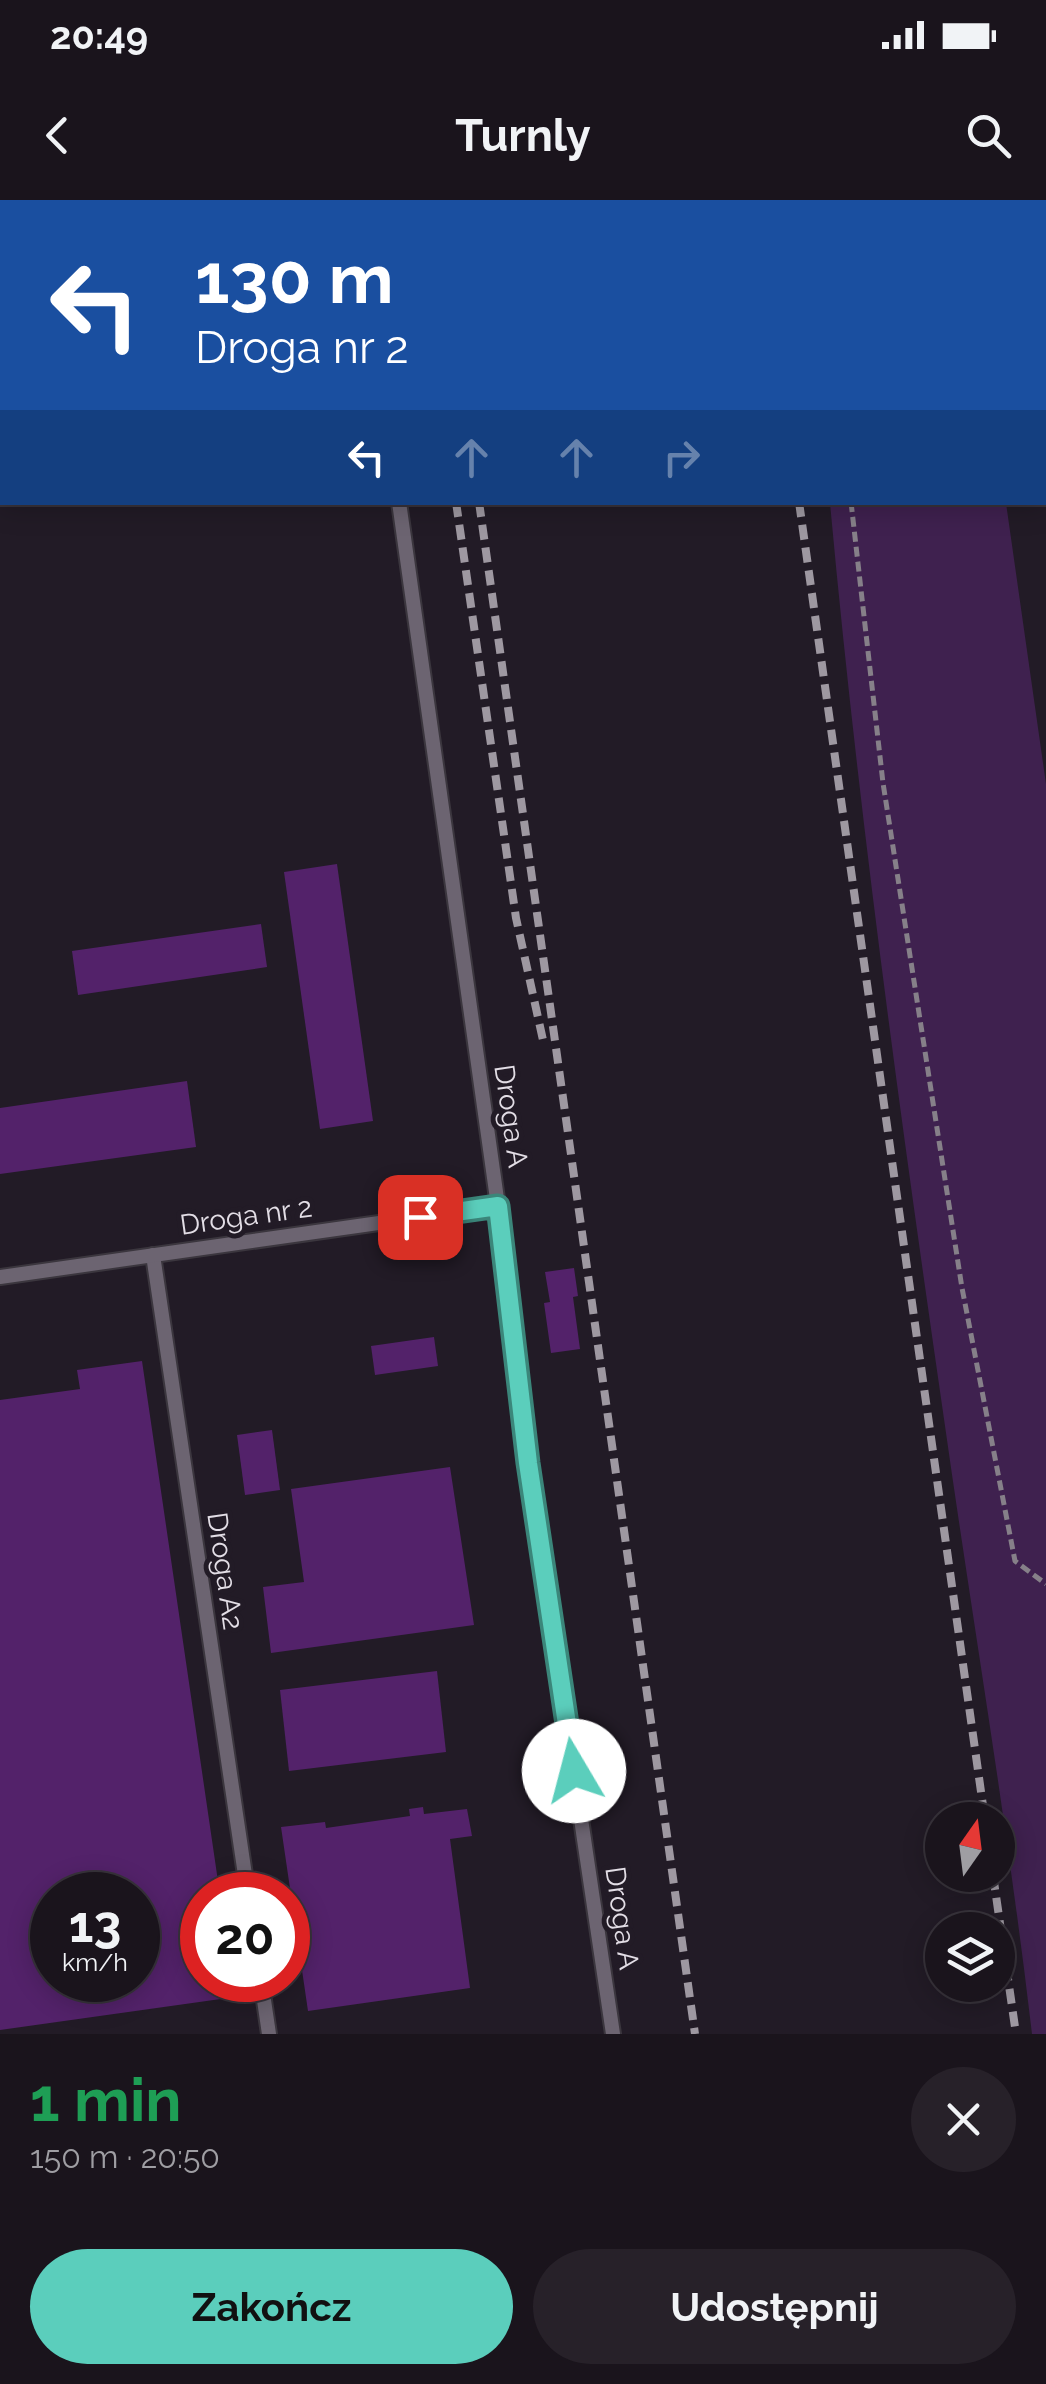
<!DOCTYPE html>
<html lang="pl">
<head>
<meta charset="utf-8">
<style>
  :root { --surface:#1a141c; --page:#272129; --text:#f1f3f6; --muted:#9f9ea3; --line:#38333b; --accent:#5bcebc }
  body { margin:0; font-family:Raleway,sans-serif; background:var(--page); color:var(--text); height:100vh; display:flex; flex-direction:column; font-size:38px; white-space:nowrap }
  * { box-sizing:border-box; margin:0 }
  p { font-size:32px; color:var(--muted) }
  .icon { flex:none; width:55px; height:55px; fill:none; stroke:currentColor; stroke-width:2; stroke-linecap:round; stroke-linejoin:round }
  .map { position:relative; height:1834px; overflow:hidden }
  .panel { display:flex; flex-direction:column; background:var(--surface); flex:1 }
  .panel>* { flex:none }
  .guide { position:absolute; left:0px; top:0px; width:1048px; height:305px; box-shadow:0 5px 25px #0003,0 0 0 2px var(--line); background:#1a4fa0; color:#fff; overflow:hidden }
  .needle { width:65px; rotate:14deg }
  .fabs { position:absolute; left:925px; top:1602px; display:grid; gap:20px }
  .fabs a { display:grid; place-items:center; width:90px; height:90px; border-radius:50%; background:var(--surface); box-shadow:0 5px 25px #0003,0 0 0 2px var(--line); font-size:50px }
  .speed { position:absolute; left:30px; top:1672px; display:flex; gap:20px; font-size:50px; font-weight:700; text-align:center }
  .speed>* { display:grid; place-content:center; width:130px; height:130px; border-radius:50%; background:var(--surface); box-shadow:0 5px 25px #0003,0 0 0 2px var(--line); line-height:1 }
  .speed small { font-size:25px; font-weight:400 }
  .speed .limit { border:15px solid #d22; background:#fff; color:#111 }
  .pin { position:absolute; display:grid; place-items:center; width:85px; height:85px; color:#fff; margin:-42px; border-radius:20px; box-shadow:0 5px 15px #0006 }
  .me { position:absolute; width:110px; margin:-55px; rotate:352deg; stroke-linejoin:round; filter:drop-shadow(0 0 8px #0008) }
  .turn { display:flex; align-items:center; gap:35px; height:210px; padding:0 30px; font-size:45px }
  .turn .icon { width:130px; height:130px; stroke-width:2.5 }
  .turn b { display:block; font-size:70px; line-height:85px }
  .lanes { display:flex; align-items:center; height:95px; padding:0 30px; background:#0003; justify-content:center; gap:50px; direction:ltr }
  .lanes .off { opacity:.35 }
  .round { display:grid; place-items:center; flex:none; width:105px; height:105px; border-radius:52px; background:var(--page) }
  .head { display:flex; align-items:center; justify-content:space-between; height:170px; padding:0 30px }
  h1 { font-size:60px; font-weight:700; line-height:75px; color:#1e9e55 }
  .button { display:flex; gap:20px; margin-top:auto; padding:20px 30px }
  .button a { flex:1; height:115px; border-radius:60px; background:var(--accent); color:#111; font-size:40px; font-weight:700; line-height:115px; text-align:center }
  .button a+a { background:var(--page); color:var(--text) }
  .status { display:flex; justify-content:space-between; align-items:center; height:70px; padding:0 50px; background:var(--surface); direction:ltr }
  .status svg { height:28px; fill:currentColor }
  header { display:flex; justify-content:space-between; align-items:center; height:130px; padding:0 30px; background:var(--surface); font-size:45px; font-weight:700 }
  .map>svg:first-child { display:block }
  .green { fill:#3f214f }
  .building { fill:#53226a; fill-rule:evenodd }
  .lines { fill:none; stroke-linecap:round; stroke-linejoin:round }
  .lane-casing { stroke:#3b363e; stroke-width:18 }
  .path { stroke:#868089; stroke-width:5; stroke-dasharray:10 5; stroke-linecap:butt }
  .lane { stroke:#6c6471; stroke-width:14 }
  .rail { stroke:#9e98a1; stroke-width:8; stroke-dasharray:15 8; stroke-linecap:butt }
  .route-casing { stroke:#3b867a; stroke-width:25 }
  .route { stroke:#5bcebc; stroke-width:18 }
  .labels { text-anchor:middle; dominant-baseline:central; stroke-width:10; stroke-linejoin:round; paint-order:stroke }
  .street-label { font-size:28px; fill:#e3dee6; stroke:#221b26 }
</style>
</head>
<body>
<div class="status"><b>20:49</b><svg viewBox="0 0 49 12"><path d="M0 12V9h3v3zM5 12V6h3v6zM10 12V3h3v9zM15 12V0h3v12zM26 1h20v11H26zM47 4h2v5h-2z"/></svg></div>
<header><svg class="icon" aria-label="back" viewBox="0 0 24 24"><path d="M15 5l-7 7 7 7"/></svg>Turnly<svg class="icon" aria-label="search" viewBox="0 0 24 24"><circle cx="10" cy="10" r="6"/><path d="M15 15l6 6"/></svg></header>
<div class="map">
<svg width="1046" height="1834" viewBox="0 0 1046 1834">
  <rect width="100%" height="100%" fill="#221b26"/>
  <path class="green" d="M830,303H1006L1046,584V1834H1032C1008,1628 973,1424 944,1219C900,915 858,609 830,303Z"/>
  <g class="building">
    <polygon points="337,664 373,921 320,929 284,672"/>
    <polygon points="261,724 267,767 78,795 72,751"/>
    <polygon points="187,881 196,947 0,974 0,908"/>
    <polygon points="574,1068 578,1096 573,1097 580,1149 551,1153 544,1103 550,1102 545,1072"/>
    <polygon points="434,1137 438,1166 375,1175 371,1146"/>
    <path d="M142,1161L220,1695H202V1780H233L235,1797L0,1830V1200L80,1189L77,1170ZM52,1695H138V1780H52Z"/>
    <polygon points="272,1230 280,1290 245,1295 237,1235"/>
    <polygon points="450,1267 474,1425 271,1453 263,1387 304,1382 291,1289"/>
    <polygon points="437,1471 446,1552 289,1571 280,1490"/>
    <polygon points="423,1607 424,1614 467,1609 472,1636 450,1639 470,1788 308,1811 281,1627 325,1622 326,1628 410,1616 409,1609"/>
  </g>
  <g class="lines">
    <g class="lane-casing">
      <g id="lane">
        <polyline points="330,0 334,2"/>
        <polyline points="245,2 262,0"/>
        <polyline points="0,37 2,37"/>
        <polyline points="399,302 498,1006 528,1263 613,1834"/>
        <polyline points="153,1055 248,1695"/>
        <polyline points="0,1077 498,1006"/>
        <polyline points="261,1780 269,1834"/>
      </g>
    </g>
    <polyline class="path" points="851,302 883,583 962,1088 1015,1361 1046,1384"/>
    <use href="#lane" class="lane"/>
    <g class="rail">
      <polyline points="436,0 436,2"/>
      <polyline points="756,0 756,2"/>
      <polyline points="456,302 516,718 543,840"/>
      <polyline points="479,302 695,1834"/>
      <polyline points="799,302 985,1620"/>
      <polyline points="993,1675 1016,1834"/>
    </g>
  </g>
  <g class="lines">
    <g class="route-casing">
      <polyline id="route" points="420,1017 498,1006 528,1263 574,1571"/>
    </g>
    <use href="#route" class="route"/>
  </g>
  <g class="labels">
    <g class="street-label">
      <text transform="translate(511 916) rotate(82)">Droga A</text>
      <text transform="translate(246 1016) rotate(-8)">Droga nr 2</text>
      <text transform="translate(225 1371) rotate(82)">Droga A2</text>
      <text transform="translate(622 1718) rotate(82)">Droga A</text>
    </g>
  </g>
</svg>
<div class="fabs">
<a><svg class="needle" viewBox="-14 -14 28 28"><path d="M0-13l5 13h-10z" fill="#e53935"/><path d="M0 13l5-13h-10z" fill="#9f9ea3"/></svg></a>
<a><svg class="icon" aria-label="layers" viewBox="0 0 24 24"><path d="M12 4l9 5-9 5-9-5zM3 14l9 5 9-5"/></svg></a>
</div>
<div class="speed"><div>13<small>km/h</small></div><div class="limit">20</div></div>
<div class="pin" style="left:420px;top:1017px;background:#d93025"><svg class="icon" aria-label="arrive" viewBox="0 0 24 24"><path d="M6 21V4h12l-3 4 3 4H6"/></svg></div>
<svg class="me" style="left:574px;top:1571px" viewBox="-20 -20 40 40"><circle r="19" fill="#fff"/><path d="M0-13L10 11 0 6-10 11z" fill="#5bcebc"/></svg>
<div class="guide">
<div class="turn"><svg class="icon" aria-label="left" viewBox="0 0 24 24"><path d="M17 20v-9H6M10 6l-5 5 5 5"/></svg><div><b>130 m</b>Droga nr 2</div></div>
<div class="lanes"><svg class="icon" aria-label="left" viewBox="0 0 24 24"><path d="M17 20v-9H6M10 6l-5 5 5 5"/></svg><svg class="icon off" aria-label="ahead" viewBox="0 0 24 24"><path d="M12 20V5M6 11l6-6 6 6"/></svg><svg class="icon off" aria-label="ahead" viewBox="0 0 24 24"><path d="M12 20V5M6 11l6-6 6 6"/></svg><svg class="icon off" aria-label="right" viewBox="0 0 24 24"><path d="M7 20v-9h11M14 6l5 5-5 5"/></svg></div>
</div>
</div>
<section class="panel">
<div class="head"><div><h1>1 min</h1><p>150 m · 20:50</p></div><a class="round"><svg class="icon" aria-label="close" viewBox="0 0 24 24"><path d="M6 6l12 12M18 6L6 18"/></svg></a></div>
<div class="button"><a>Zakończ</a><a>Udostępnij</a></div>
</section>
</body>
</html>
